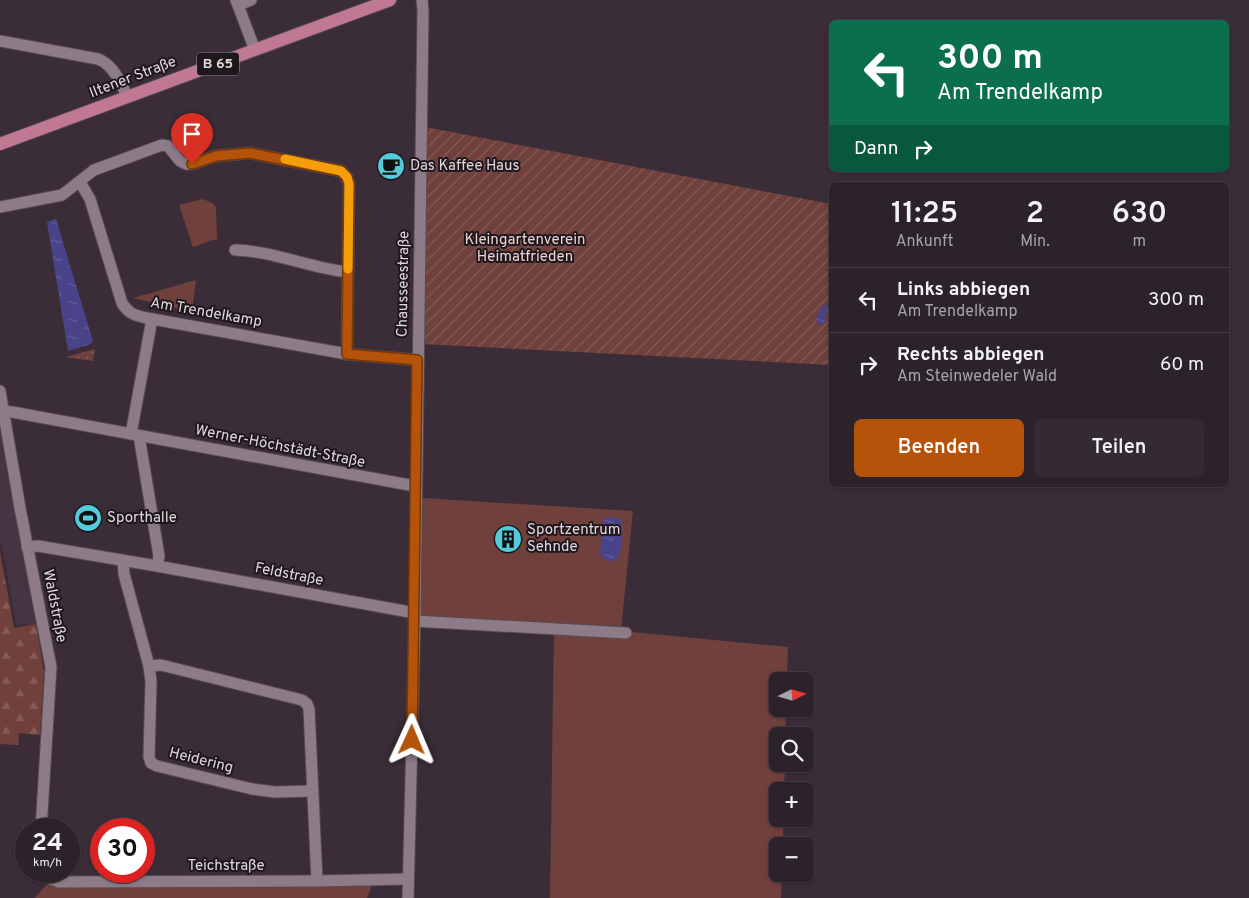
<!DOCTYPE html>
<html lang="de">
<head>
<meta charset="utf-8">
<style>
  :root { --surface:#2c2229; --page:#342a31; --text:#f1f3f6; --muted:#a6a4a8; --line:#483f46; --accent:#b45309 }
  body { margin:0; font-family:Overpass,sans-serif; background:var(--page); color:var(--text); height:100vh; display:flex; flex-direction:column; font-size:19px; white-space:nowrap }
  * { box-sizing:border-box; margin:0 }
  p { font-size:16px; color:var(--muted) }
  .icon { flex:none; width:28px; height:28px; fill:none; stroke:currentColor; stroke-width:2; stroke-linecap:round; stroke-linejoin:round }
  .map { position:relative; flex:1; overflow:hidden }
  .details { position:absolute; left:829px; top:182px; width:400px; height:305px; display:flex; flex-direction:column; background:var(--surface); border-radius:8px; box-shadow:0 1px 4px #0004,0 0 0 1px var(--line) }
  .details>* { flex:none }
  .top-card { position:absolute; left:829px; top:20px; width:400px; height:152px; border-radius:8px; box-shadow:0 1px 4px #0004,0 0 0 1px var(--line); background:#0b6e4f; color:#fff; overflow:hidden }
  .needle { width:32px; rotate:85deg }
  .controls { position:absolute; left:769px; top:672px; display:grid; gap:10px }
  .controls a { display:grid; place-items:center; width:45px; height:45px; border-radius:8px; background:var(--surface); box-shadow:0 1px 4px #0004,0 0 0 1px var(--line); font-size:25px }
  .speed { position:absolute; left:15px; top:818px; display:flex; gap:10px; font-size:25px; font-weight:700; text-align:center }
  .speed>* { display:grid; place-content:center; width:65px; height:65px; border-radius:50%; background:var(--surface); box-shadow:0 1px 4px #0004,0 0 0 1px var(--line); line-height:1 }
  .speed small { font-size:12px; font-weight:400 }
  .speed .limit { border:8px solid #d22; background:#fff; color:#111 }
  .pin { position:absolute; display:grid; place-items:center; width:42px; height:42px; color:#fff; margin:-51px -21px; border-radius:50% 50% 50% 0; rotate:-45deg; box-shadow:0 0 5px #0007 }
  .pin .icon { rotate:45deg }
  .me { position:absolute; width:55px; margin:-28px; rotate:1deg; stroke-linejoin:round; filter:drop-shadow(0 0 4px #0008) }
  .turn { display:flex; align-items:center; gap:18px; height:105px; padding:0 25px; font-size:22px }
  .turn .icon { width:65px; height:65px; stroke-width:2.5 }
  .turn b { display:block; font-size:35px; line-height:42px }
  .then { display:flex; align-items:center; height:48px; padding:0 25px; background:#0003; gap:10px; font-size:19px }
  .eta { display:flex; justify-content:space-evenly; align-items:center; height:85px; text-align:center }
  .eta b { font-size:30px; font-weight:600; line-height:35px }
  .button { display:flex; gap:10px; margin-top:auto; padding:10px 25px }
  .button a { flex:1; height:58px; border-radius:8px; background:var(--accent); color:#fff; font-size:20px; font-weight:600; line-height:58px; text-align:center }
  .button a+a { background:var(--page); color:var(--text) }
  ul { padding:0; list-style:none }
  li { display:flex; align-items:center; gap:15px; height:65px; padding:0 25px; border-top:1px solid var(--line) }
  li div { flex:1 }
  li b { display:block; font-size:19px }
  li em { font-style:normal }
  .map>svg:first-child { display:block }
  .built { fill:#473443 }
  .grass { fill:url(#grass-dots) }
  .forest { fill:url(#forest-firs) }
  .park { fill:#70403c }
  .garden { fill:url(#garden-furrows) }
  .water { fill:url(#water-ripples) }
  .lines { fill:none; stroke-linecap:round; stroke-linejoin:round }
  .minor-casing { stroke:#574b54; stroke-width:13 }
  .major-casing { stroke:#574b54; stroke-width:14 }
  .minor { stroke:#8d7c88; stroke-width:11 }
  .major { stroke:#c07893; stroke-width:12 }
  .route-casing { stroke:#753606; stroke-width:12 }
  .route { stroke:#b45309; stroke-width:9 }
  .slow { stroke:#f59e0b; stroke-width:9 }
  .labels { text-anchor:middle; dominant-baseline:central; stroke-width:4; stroke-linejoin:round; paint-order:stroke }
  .shield { fill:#1e171c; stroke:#a69da4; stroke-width:1 }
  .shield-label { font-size:14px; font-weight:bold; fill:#e1d7de }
  .street-label { font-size:15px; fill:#e1d7de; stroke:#1e171c }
  .poi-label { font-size:15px; fill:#e1d7de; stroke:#1e171c; text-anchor:start }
  .park-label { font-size:15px; fill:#eed5d2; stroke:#1e171c }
</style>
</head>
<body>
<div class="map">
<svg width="1249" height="898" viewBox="0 0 1249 898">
  <defs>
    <pattern id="grass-dots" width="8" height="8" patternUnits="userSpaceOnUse" patternTransform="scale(1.25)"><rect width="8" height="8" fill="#70403c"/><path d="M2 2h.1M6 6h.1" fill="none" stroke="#845b58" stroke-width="1.8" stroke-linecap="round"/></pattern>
    <pattern id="forest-firs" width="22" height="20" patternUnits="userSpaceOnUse" patternTransform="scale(1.25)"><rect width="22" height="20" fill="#70403c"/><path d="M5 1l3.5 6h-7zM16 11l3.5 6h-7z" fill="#845b58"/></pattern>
    <pattern id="garden-furrows" width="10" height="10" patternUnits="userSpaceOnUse" patternTransform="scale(1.25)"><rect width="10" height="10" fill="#70403c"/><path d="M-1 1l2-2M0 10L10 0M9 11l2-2" fill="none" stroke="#845b58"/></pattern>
    <pattern id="water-ripples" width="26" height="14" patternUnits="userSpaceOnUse" patternTransform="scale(1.25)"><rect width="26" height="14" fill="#494489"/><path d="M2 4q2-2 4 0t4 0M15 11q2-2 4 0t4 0" fill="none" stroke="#635e99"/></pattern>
  </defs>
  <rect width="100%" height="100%" fill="#3b2d37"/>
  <polygon class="built" points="0,419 36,624 16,625 2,543 0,543"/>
  <polygon class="grass" points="95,349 93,361 66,357"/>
  <polygon class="forest" points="0,552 14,628 36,624 44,672 40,735 19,733 18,745 0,744"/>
  <g class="park">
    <polygon points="203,199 212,203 216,207 217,240 213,240 193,247 179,205"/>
    <polygon points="196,280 192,312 133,298"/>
    <polygon points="423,498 633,511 621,631 788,647 787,681 778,681 778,709 786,709 785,736 778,736 778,764 785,764 784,791 778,791 778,819 783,819 783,846 778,846 778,874 782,874 781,898 550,898 554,628 419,615"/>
    <polygon points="47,884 59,888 372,885 367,898 35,898"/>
  </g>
  <polygon class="garden" points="425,127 831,204 831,365 422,344"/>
  <g class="water">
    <polygon points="56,219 93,341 91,344 68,351 47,222"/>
    <path d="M825,304L827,307L825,322L820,325L816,321C816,316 821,307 825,304Z"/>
    <path d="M610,517L620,519C625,526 622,556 615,561L605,560L600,555L602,524L605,519Z"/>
  </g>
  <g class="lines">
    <g class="minor-casing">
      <g id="minor">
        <polyline points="236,0 255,50"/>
        <polyline points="238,5 251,0"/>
        <path d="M0,41L98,59C114,65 120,83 128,97"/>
        <path d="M80,182L90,199L122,303C130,316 138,316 152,319L347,354L417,360"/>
        <polyline points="0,207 62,195 94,170 162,145 168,146 180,161 186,164 192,164 216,156 250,153 341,171 347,177 349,184 347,354"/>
        <path d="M235,250C273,251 310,268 347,272"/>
        <polyline points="0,391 20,508 51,667 41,829"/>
        <polyline points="3,411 12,412 415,486"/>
        <polyline points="131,434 152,319"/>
        <polyline points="139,436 159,556 157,566"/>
        <polyline points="27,547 38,546 157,566 415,613"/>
        <polyline points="123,561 124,574 149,666 151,681 149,757 151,763 157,766 252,789 275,792 312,791"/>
        <polyline points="414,621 626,633"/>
        <polyline points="149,666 161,665 302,700 307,704 309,709 317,881"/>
        <polyline points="42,871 46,877 58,882 317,881 408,879"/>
        <polyline points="408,898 415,613 423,11 422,0"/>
      </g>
    </g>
    <g class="major-casing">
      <polyline id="major" points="0,144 390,0"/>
    </g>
    <use href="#minor" class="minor"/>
    <use href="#major" class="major"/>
  </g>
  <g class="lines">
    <g class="route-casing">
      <polyline id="route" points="192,164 216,156 250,153 341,171 347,177 349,184 347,354 417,360 412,740"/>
    </g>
    <use href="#route" class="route"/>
    <polyline class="slow" points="285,159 341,171 347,177 349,184 348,269"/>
  </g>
  <defs>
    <g id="cafe-disc" transform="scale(1.4375)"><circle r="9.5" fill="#53cbdb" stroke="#1e171c"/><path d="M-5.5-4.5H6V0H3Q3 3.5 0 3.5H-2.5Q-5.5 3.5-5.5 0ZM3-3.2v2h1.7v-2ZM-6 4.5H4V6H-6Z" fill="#111"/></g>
    <g id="stadium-disc" transform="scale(1.4375)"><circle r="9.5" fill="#53cbdb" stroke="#1e171c"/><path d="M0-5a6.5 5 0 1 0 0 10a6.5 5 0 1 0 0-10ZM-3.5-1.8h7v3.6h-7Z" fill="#111"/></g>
    <g id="building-disc" transform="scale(1.4375)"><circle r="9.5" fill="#53cbdb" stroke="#1e171c"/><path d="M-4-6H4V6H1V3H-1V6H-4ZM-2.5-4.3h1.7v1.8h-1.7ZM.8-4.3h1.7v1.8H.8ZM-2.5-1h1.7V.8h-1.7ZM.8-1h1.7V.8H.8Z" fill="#111"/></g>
  </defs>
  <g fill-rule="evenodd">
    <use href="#cafe-disc" x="391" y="166"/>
    <use href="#stadium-disc" x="88" y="518"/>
    <use href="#building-disc" x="508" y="539"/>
  </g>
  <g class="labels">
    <rect class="shield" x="197" y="52.5" width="42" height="23" rx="4"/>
    <g class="shield-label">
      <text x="218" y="64">B 65</text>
    </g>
    <g class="street-label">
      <text transform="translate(133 78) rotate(-21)">Iltener Straße</text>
      <text transform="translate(404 284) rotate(-89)">Chausseestraße</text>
      <text transform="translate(206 313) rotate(10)">Am Trendelkamp</text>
      <text transform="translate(280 447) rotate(11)">Werner-Höchstädt-Straße</text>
      <text transform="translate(289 575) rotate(11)">Feldstraße</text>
      <text transform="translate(54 606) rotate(79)">Waldstraße</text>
      <text transform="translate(201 761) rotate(14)">Heidering</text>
      <text x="226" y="866">Teichstraße</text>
    </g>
    <g class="poi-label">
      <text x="410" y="166">Das Kaffee Haus</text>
      <text x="107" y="518">Sporthalle</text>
      <text x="527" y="530">Sportzentrum<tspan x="527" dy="17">Sehnde</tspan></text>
    </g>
    <g class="park-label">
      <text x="525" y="240">Kleingartenverein<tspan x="525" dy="17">Heimatfrieden</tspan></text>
    </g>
  </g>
</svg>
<div class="controls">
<a><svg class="needle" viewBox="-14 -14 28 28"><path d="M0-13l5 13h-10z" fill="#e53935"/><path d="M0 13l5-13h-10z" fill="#a6a4a8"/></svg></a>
<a><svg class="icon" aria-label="search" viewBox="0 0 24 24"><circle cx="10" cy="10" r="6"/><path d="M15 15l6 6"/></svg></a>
<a>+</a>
<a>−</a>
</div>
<div class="speed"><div>24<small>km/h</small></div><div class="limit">30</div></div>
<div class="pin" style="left:192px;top:164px;background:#d93025"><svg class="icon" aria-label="arrive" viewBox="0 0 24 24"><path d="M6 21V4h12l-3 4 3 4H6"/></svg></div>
<svg class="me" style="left:412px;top:740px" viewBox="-20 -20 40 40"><path d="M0-17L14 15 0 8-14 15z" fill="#b45309" stroke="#fff" stroke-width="4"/></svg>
<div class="top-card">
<div class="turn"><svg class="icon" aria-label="left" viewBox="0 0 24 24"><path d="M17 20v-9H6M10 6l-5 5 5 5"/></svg><div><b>300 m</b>Am Trendelkamp</div></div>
<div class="then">Dann<svg class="icon" aria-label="right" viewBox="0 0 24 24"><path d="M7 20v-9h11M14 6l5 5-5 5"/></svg></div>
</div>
<section class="details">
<div class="eta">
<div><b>11:25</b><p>Ankunft</p></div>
<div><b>2</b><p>Min.</p></div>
<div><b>630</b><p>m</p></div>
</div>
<ul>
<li><svg class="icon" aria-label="left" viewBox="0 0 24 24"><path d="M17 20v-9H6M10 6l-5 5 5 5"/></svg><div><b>Links abbiegen</b><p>Am Trendelkamp</p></div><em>300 m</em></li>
<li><svg class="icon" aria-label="right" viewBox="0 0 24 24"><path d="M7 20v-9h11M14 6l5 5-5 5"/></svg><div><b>Rechts abbiegen</b><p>Am Steinwedeler Wald</p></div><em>60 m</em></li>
</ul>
<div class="button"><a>Beenden</a><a>Teilen</a></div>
</section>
</div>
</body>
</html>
